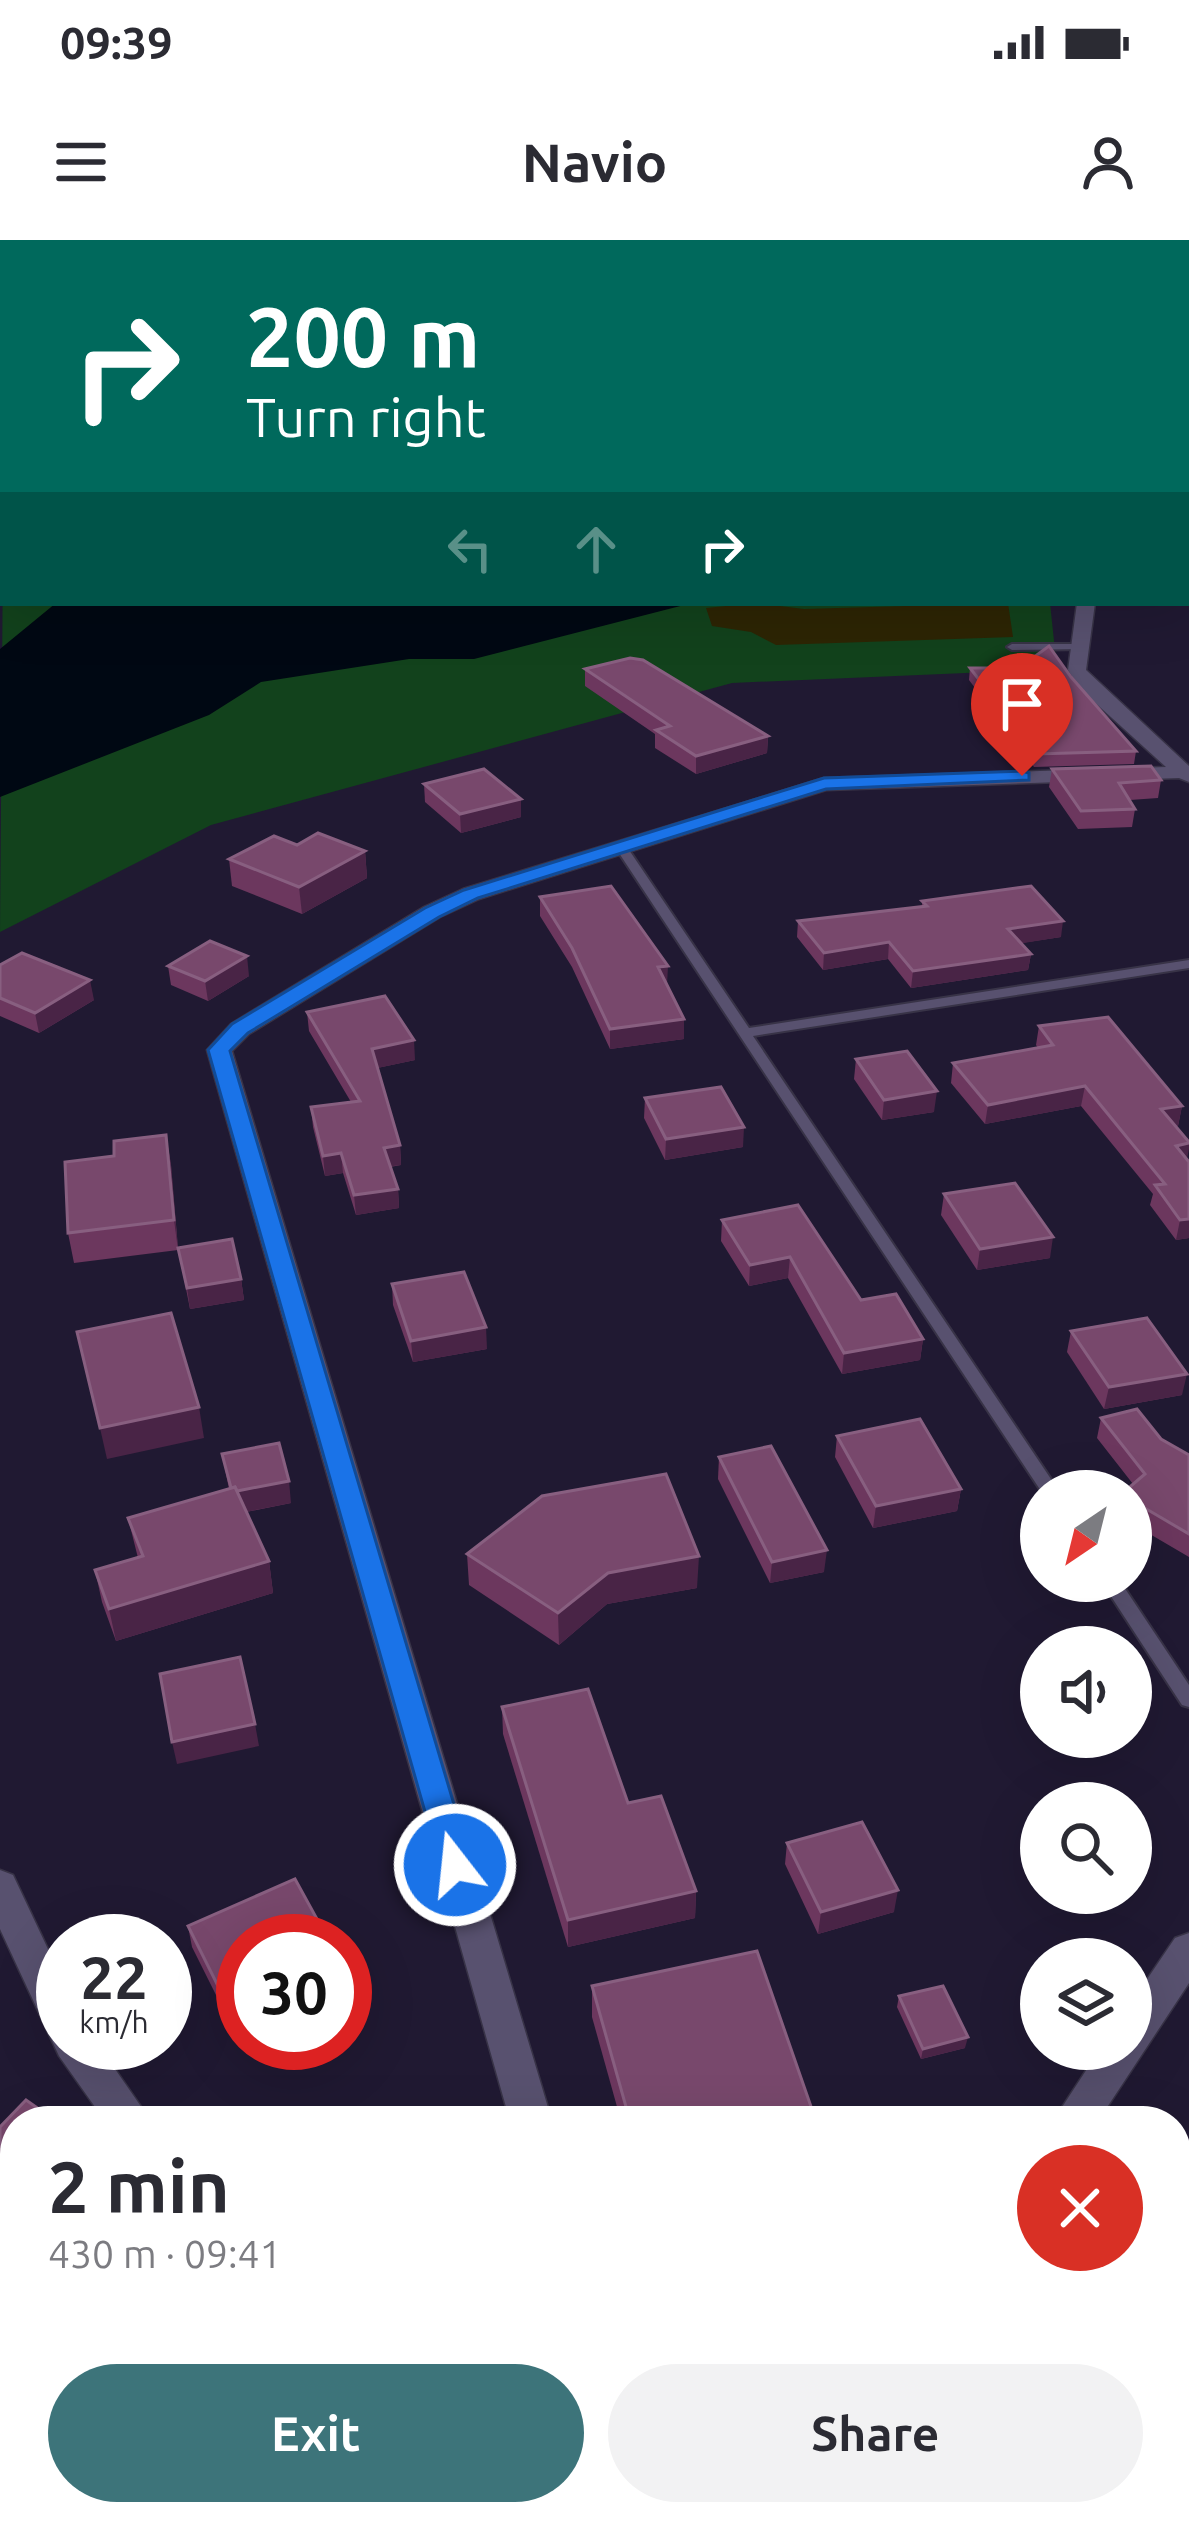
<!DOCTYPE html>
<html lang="en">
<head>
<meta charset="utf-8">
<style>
  :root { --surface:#fff; --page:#f2f2f3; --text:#2b2b33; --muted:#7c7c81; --accent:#3d747a }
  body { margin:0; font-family:Ubuntu,sans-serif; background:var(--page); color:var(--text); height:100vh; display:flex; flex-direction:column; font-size:45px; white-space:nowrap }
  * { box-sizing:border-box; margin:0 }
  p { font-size:39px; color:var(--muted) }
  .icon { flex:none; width:66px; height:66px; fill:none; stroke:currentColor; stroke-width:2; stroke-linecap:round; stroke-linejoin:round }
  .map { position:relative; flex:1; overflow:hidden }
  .details { position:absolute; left:0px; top:1866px; width:1191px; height:420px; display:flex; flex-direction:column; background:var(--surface); border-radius:48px 48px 0 0; box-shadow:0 12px 48px #0002 }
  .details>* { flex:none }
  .banner { position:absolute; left:0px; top:0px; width:1191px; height:366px; box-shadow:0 12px 48px #0002; background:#00695c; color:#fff; overflow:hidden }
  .needle { width:78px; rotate:215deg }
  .buttons { position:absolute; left:1020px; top:1230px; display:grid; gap:24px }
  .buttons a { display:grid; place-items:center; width:132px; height:132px; border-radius:50%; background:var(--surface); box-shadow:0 12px 48px #0002; font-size:60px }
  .speed { position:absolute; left:36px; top:1674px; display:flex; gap:24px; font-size:60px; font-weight:700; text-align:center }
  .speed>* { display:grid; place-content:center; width:156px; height:156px; border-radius:50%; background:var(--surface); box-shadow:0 12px 48px #0002; line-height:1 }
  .speed small { font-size:30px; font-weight:400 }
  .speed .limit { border:18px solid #d22; background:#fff; color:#111 }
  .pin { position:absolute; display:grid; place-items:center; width:102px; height:102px; color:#fff; margin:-123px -51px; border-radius:50% 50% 50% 0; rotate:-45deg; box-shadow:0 0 12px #0007 }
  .pin .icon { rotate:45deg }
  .me { position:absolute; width:132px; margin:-66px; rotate:344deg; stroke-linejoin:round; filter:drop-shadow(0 0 9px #0008) }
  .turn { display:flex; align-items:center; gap:42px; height:252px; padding:0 48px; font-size:54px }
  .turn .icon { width:156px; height:156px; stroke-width:2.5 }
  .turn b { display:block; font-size:84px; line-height:102px }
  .lanes { display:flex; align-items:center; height:114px; padding:0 48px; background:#0003; justify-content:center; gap:60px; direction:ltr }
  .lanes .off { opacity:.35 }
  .round { display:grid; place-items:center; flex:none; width:126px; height:126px; border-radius:63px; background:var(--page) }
  .summary { display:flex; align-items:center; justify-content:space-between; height:204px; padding:0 48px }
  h1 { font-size:72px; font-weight:700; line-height:90px }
  .primary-button { display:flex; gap:24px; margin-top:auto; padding:24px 48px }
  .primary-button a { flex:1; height:138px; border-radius:72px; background:var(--accent); color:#fff; font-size:48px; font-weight:700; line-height:138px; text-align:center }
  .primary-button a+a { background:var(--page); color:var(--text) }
  .status { display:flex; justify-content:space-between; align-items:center; height:84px; padding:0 60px; background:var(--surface); direction:ltr }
  .status svg { height:33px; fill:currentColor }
  header { display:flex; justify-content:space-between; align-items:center; height:156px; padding:0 48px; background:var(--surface); font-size:54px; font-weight:700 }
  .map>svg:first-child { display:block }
  .green { fill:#12421c }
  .sand { fill:#2d2504 }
  .water { fill:#000813 }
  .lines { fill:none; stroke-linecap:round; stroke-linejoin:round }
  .service-casing { stroke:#383347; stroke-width:4 }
  .minor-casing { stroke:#383347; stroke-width:3 }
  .path { stroke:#615b72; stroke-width:3; stroke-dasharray:3 3; stroke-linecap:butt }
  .service { fill:#58516f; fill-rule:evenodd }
  .minor { fill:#58516f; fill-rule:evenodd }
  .wall { fill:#6c375e }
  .shaded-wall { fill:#492446 }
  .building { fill:#78486c; stroke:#885f80; stroke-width:3 }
  .route { fill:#1a73e8; stroke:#114b97; stroke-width:3 }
</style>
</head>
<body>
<div class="status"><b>09:39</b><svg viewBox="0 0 49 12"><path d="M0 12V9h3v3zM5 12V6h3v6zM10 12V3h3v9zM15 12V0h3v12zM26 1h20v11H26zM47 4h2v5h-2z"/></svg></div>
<header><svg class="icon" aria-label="menu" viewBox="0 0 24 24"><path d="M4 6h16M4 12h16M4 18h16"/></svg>Navio<svg class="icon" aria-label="person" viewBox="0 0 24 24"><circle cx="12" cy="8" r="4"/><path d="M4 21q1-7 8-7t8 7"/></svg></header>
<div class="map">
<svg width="1189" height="2286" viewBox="0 0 1189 2286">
  <rect width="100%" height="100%" fill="#201932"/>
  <polygon class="green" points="3,308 3,363 1050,363 1057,429 732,443 211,585 0,692"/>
  <polygon class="sand" points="756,363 804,369 1008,363 1013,397 776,405 751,392 712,386 706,368"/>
  <polygon class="water" points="56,363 692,363 474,419 409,419 261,442 209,475 0,557 0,409"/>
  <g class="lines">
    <g class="service-casing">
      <g id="service">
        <polygon points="3,6 3,10 0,11 0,7"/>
        <polygon points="0,26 3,27 3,31 0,30"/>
        <polygon points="3,47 3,51 0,52 0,48"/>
        <rect x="1188" y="197" width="1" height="5"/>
        <polygon points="1189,301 1189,307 1188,308 1188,302"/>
        <polygon points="1079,404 1083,405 1083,409 1012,410 1007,407 1012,404"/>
        <polygon points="621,603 627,607 749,788 1189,720 1189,728 753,796 1059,1251 1041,1251 615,607"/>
        <polygon points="1101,1341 1120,1341 1189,1445 1189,1467 1182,1465"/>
      </g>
    </g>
    <g class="minor-casing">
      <g id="minor">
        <polygon points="928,0 980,0 984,3 932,3"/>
        <rect x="1188" y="36" width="1" height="8"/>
        <polygon points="1077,363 1095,363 1086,430 1189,526 1189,542 1179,538 826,550 479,659 440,677 249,794 232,811 552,1881 510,1881 207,810 231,784 424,667 463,649 824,538 1166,527 1080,449 1068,430"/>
        <polygon points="0,1630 13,1635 63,1741 63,1803 97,1803 151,1881 105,1881 59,1816 0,1689"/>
        <polygon points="1189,1693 1189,1743 1098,1881 1053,1881 1100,1809 1131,1809 1131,1763 1175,1698"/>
        <polygon points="787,2271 839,2271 833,2286 781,2286"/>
      </g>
    </g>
    <polyline class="path" points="478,3 488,0"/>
    <use href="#service" class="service"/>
    <use href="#minor" class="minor"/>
  </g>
  <g class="wall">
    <polygon points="970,428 1071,437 1136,511 1134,524 1034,527 969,440"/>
    <polygon points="585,429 768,496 767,513 696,534 655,508 655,494 585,446"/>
    <polygon points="1052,529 1161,540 1158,558 1130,560 1135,569 1132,587 1078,589 1049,547"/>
    <polygon points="424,544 521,559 521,577 461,593 425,562"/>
    <polygon points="297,605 365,611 367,638 302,674 232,646 229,619"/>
    <polygon points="540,657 667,745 684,799 610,809 572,727 540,676"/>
    <polygon points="922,661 1061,697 1021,703 1031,714 1028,730 911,748 888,719 823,730 797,697 798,681 922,666"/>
    <polygon points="0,725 94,760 39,793 0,776"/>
    <polygon points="168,726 249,736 208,761 171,745"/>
    <polygon points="307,772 415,820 377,828 400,905 401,925 390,927 398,949 399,968 356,975 343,933 325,936 313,887 311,867 351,862 309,791"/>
    <polygon points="1039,786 1182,866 1178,886 1176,886 1187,920 1189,998 1176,1000 1150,965 1153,954 1081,866 985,884 951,843 953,823 1038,808 1036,805"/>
    <polygon points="856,819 934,872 882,880 854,839"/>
    <polygon points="645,858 743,907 665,920 644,878"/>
    <polygon points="166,895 171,925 178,1008 241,1039 244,1060 190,1069 178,1008 178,1010 74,1023 68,993 114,916"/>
    <polygon points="944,954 1050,1018 977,1030 941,975"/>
    <polygon points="722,980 861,1060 923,1099 920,1120 842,1134 788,1038 749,1046 721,1001"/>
    <polygon points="392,1044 487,1109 413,1122 393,1065"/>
    <polygon points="1071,1091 1182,1155 1104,1169 1067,1112"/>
    <polygon points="1101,1178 1161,1199 1189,1215 1189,1317 1131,1283 1131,1251 1133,1244 1097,1198"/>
    <polygon points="837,1196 961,1249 957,1271 873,1288 835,1217"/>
    <polygon points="222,1214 291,1263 246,1272 269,1321 273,1353 116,1401 102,1362 95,1330 138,1318 128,1278 229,1249"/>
    <polygon points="719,1217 824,1332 770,1343 718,1239"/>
    <polygon points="467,1314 697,1348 607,1364 559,1405 469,1345"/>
    <polygon points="502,1467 628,1563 696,1651 695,1678 568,1707 503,1494"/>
    <polygon points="787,1603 894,1672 818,1694 785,1624"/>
    <polygon points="188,1686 243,1701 243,1797 238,1799 192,1707"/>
    <polygon points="592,1746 816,1881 621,1881 592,1777"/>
    <polygon points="899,1756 965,1808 921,1819 897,1767"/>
    <polygon points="15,2081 15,2227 0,2221 0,2107"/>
    <polygon points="328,2271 432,2271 428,2286 385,2286"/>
    <polygon points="1070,2271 1176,2271 1189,2286 1093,2286"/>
  </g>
  <g class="shaded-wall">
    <polygon points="768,496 767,513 696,534 696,516"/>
    <polygon points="521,559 521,577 461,593 460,574"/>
    <polygon points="365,611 367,638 302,674 299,647"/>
    <polygon points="1063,681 1061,697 1005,706 1008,689"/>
    <polygon points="889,702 888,719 823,730 824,713"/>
    <polygon points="1031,714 1028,730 911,748 913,731"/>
    <polygon points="247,716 249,736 208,761 205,741"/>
    <polygon points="668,726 667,745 658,727"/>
    <polygon points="90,740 94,760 39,793 35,773"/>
    <polygon points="684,779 684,799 610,809 610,789"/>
    <polygon points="414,800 415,820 373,829 372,809"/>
    <polygon points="1085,846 1081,866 985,884 988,865"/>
    <polygon points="937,851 934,872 882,880 884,860"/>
    <polygon points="1182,866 1178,886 1157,888 1161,869"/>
    <polygon points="744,887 743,907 665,920 666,899"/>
    <polygon points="166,895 171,925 178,1010 174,980"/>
    <polygon points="1189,903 1189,909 1186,923 1176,906"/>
    <polygon points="400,905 401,925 385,927 384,908"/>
    <polygon points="341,913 343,933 325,936 323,916"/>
    <polygon points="398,949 399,968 356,975 354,955"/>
    <polygon points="1189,979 1189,998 1176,1000 1180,980"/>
    <polygon points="1053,997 1050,1018 977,1030 980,1009"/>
    <polygon points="790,1017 788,1038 749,1046 750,1025"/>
    <polygon points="241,1039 244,1060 190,1069 187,1048"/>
    <polygon points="486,1087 487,1109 413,1122 411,1101"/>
    <polygon points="923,1099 920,1120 842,1134 844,1113"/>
    <polygon points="1187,1134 1182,1155 1104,1169 1109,1147"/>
    <polygon points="199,1167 204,1198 107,1219 100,1188"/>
    <polygon points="289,1241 291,1263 235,1274 232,1252"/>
    <polygon points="961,1249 957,1271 873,1288 876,1266"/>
    <polygon points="827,1310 824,1332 770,1343 772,1322"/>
    <polygon points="699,1316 697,1348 607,1364 559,1405 558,1373 608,1333"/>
    <polygon points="269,1321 273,1353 116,1401 109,1369"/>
    <polygon points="255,1484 259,1506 177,1524 172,1502"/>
    <polygon points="898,1650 894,1672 818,1694 821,1672"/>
    <polygon points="696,1651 695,1678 568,1707 568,1680"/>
    <polygon points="243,1774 243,1797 238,1799 234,1778"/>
    <polygon points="968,1797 965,1808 921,1819 923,1809"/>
    <polygon points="15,1967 15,1995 0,2011 0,1983"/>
    <polygon points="422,2271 432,2271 428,2286 424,2286"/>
  </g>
  <g class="building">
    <polygon points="1049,406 1071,437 1136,511 1036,514 970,428 1019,428"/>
    <polygon points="630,418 643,420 768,496 696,516 656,490 670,486 585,429"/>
    <polygon points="1151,526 1161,540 1119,543 1135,569 1081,571 1052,529"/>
    <polygon points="484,529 521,559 460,574 424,544"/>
    <polygon points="318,593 365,611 299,647 229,619 274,596 297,605"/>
    <polygon points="611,646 668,726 658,727 684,779 610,789 572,708 540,657"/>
    <polygon points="1031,646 1063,681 1008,689 1031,714 913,731 889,702 824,713 798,681 927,666 922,661"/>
    <polygon points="210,701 247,716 205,741 168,726"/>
    <polygon points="22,713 90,740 35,773 0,758 0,725"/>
    <polygon points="385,756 414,800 372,809 400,905 384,908 398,949 354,955 341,913 323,916 311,867 360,861 307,772"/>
    <polygon points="1108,777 1182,866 1161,869 1189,902 1189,903 1176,906 1189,922 1189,979 1180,980 1155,945 1165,944 1085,846 988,865 953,823 1053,805 1039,786"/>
    <polygon points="907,811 937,851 884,860 856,819"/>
    <polygon points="721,847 744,887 666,899 645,858"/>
    <polygon points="166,895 174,980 68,993 65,922 114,916 114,901"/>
    <polygon points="1015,943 1053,997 980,1009 944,954"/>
    <polygon points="798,965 861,1060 896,1054 923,1099 844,1113 790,1017 750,1025 722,980"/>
    <polygon points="232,999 241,1039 187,1048 178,1008"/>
    <polygon points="464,1032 486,1087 411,1101 392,1044"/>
    <polygon points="171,1073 199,1167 100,1188 77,1092"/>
    <polygon points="1147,1078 1187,1134 1109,1147 1071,1091"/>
    <polygon points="1137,1169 1161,1199 1189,1215 1189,1294 1131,1260 1131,1251 1125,1251 1145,1234 1101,1178"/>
    <polygon points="920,1179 961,1249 876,1266 837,1196"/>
    <polygon points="279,1203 289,1241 237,1251 235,1247 231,1248 222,1214"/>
    <polygon points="771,1206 827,1310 772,1322 719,1217"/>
    <polygon points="666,1234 699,1316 608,1333 558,1373 467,1314 542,1256"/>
    <polygon points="235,1247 269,1321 109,1369 95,1330 143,1316 128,1278"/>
    <polygon points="240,1417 255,1484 172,1502 160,1434"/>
    <polygon points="588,1449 628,1563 661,1556 696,1651 568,1680 502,1467"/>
    <polygon points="862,1582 898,1650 821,1672 787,1603"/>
    <polygon points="295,1639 329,1701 243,1701 243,1774 234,1778 188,1686"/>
    <polygon points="757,1711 816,1881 630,1881 592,1746"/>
    <polygon points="943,1746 968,1797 923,1809 899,1756"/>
    <polygon points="26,1860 56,1881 15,1881 15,1967 0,1983 0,1887"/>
    <polygon points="15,2081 15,2212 0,2205 0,2107"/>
    <polygon points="1176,2109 1189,2117 1189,2286 1143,2286 1120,2271 1176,2271"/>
    <polygon points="0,2279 16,2286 0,2286"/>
  </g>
  <polygon class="route" points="1022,531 1029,533 1029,540 826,549 478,658 439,677 248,793 230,811 472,1625 467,1635 455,1639 443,1635 208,810 232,784 425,668 464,650 824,538"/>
</svg>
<div class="buttons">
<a><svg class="needle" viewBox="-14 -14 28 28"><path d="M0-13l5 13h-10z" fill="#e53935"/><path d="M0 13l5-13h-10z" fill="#7c7c81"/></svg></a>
<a><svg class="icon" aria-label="sound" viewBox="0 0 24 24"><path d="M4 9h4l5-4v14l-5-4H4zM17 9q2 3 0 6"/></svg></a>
<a><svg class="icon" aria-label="search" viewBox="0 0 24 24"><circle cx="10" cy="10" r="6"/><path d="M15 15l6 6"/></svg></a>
<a><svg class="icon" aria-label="layers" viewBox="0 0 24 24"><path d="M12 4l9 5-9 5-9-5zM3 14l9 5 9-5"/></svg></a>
</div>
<div class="speed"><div>22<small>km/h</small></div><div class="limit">30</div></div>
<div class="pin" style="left:1022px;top:536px;background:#d93025"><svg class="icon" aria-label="arrive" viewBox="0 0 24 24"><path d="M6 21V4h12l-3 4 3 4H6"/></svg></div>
<svg class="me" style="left:455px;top:1625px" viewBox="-20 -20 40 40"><circle r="17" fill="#1a73e8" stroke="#fff" stroke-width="3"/><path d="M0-11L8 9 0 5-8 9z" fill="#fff"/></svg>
<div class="banner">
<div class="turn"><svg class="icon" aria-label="right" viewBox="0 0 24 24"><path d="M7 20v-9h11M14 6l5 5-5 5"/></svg><div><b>200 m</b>Turn right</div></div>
<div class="lanes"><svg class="icon off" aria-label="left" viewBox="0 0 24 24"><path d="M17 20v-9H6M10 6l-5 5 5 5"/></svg><svg class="icon off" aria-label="ahead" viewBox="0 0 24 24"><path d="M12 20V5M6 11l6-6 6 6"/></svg><svg class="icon" aria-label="right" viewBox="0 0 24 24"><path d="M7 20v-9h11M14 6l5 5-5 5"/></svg></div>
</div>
<section class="details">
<div class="summary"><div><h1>2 min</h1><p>430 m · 09:41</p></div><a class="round" style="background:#d93025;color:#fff"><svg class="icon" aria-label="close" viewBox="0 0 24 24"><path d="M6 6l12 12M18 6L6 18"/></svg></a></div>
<div class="primary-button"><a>Exit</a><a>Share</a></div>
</section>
</div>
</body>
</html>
